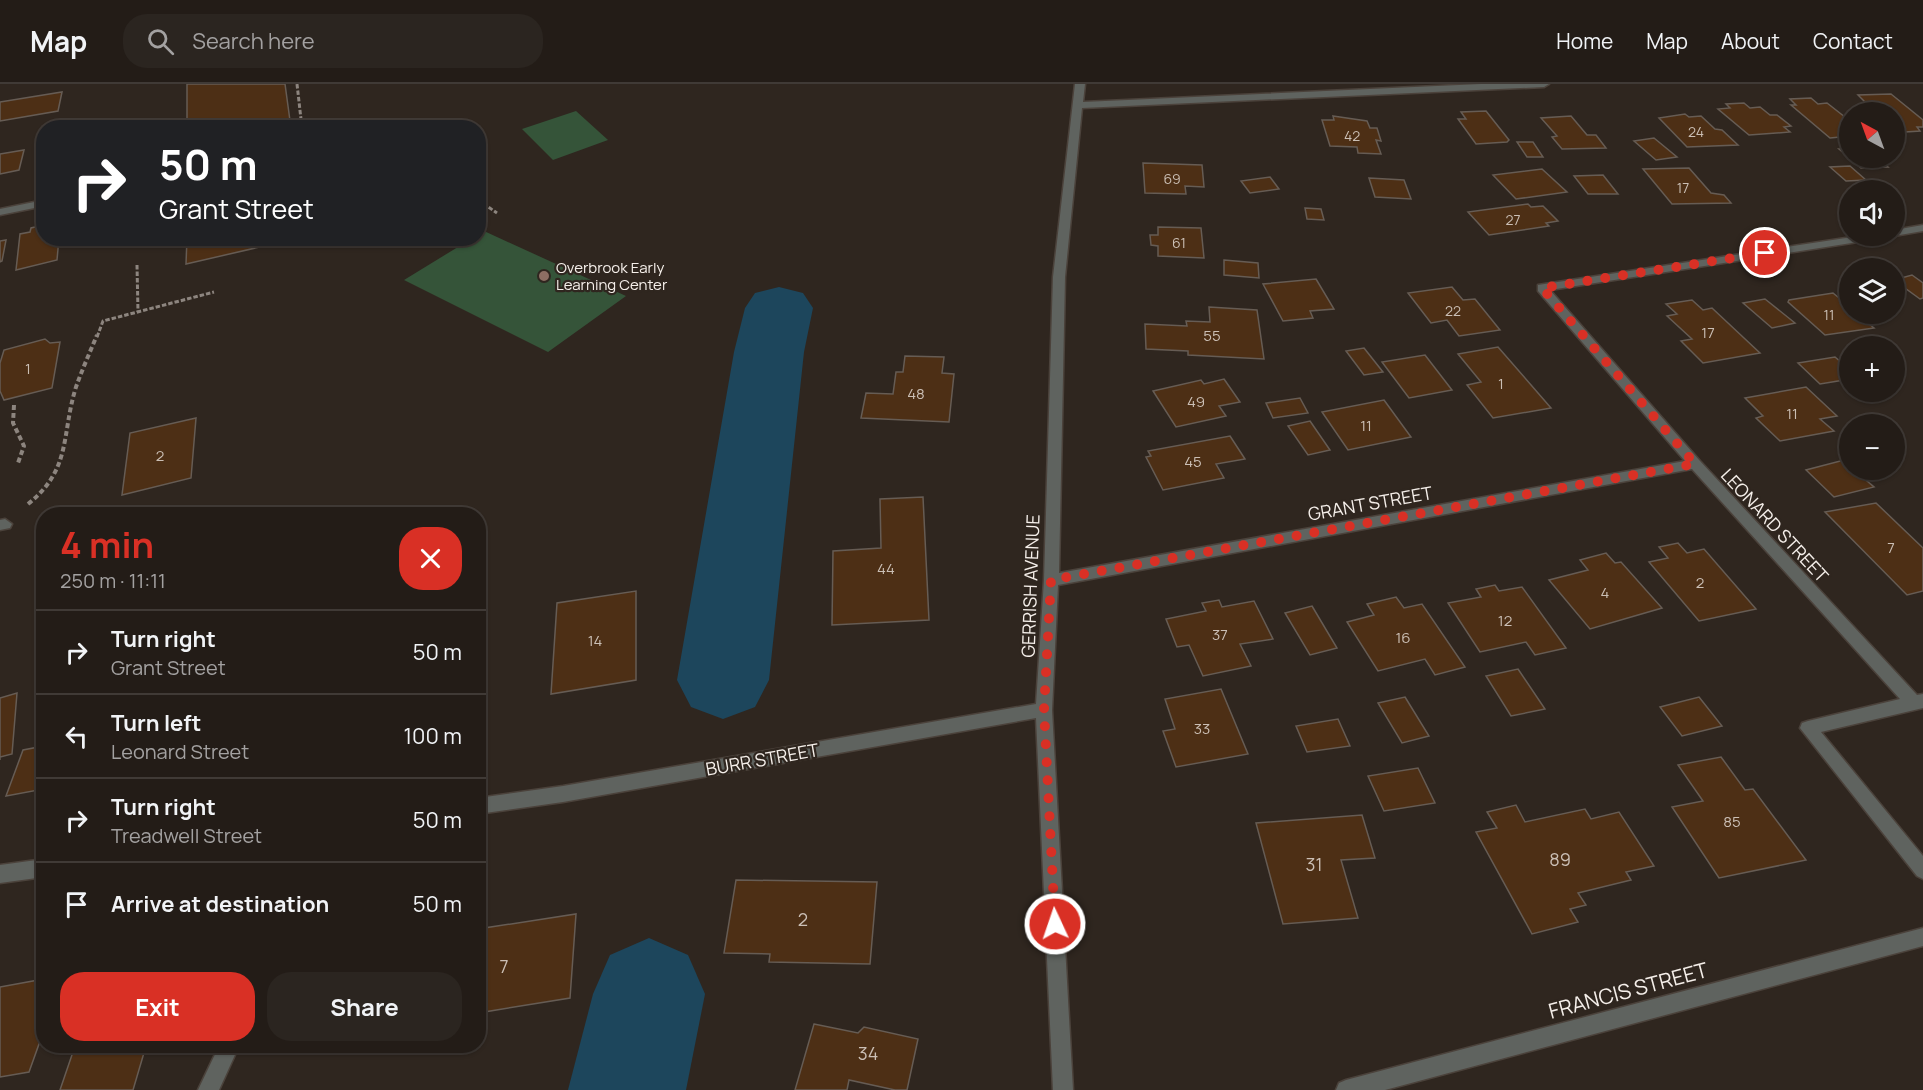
<!DOCTYPE html>
<html lang="en">
<head>
<meta charset="utf-8">
<style>
  :root { --surface:#231c17; --page:#2b2520; --text:#f1f3f6; --muted:#a3a1a1; --line:#403a36; --accent:#d93025 }
  body { margin:0; font-family:Manrope,sans-serif; background:var(--page); color:var(--text); height:100vh; display:flex; flex-direction:column; font-size:22px; white-space:nowrap }
  * { box-sizing:border-box; margin:0 }
  p { font-size:20px; color:var(--muted) }
  .icon { flex:none; width:33px; height:33px; fill:none; stroke:currentColor; stroke-width:2; stroke-linecap:round; stroke-linejoin:round }
  .map { position:relative; flex:1; overflow:hidden }
  .sheet { position:absolute; left:36px; top:423px; width:450px; height:546px; display:flex; flex-direction:column; background:var(--surface); border-radius:24px; box-shadow:0 2px 4px #0004,0 0 0 2px var(--line) }
  .sheet>* { flex:none }
  .banner { position:absolute; left:36px; top:36px; width:450px; height:126px; border-radius:24px; box-shadow:0 2px 4px #0004,0 0 0 2px var(--line); background:#202124; color:#fff; overflow:hidden }
  .needle { width:39px; rotate:319deg }
  .controls { position:absolute; left:1839px; top:18px; display:grid; gap:12px }
  .controls a { display:grid; place-items:center; width:66px; height:66px; border-radius:50%; background:var(--surface); box-shadow:0 2px 4px #0004,0 0 0 2px var(--line); font-size:30px }
  .pin { position:absolute; display:grid; place-items:center; width:51px; height:51px; color:#fff; margin:-26px; border:3px solid #fff; border-radius:50%; box-shadow:0 2px 6px #0007 }
  .me { position:absolute; width:66px; margin:-33px; rotate:357deg; stroke-linejoin:round; filter:drop-shadow(0 0 4px #0008) }
  .turn { display:flex; align-items:center; gap:21px; height:126px; padding:0 24px; font-size:27px }
  .turn .icon { width:78px; height:78px; stroke-width:2.5 }
  .turn b { display:block; font-size:42px; line-height:51px }
  .round { display:grid; place-items:center; flex:none; width:63px; height:63px; border-radius:24px; background:var(--page) }
  .head { display:flex; align-items:center; justify-content:space-between; height:102px; padding:0 24px }
  h1 { font-size:36px; font-weight:700; line-height:45px; color:var(--accent) }
  .action { display:flex; gap:12px; margin-top:auto; padding:12px 24px }
  .action a { flex:1; height:69px; border-radius:24px; background:var(--accent); color:#fff; font-size:24px; font-weight:700; line-height:69px; text-align:center }
  .action a+a { background:var(--page); color:var(--text) }
  ul { padding:0; list-style:none }
  li { display:flex; align-items:center; gap:18px; height:84px; padding:0 24px; border-top:2px solid var(--line) }
  li div { flex:1 }
  li b { display:block; font-size:22px }
  li em { font-style:normal }
  header { display:flex; align-items:center; gap:36px; box-sizing:border-box; height:84px; padding:0 30px; background:var(--surface); border-bottom:2px solid var(--line) }
  header strong { font-size:28px }
  nav { display:flex; gap:33px; margin-inline-start:auto; font-size:21px }
  .search { width:420px; height:54px; background:var(--page); display:flex; align-items:center; gap:15px; box-sizing:border-box; padding:0 21px; border-radius:24px; color:var(--muted); font-size:22px }
  .map>svg:first-child { display:block }
  .green { fill:#355439 }
  .lines { fill:none; stroke-linecap:round; stroke-linejoin:round }
  .river { fill:#1d465c; fill-rule:evenodd }
  .building { fill:#4d2f15; stroke:#665c54; stroke-width:1.5 }
  .minor-casing { stroke:#4b423b; stroke-width:3 }
  .path-far1 { stroke:#8d857f; stroke-width:3; stroke-dasharray:4.5 2; stroke-linecap:butt }
  .path { stroke:#8d857f; stroke-width:4; stroke-dasharray:5 3; stroke-linecap:butt }
  .minor { fill:#5f635f; fill-rule:evenodd }
  .route { stroke:#d93025; stroke-width:10; stroke-dasharray:0 18 }
  .education-dot { fill:#8d6e63; stroke:#2f261f; stroke-width:2 }
  .labels { text-anchor:middle; dominant-baseline:central; stroke-width:4.5; stroke-linejoin:round; paint-order:stroke }
  .far-number-label { font-size:14px; fill:#cbbfb5 }
  .far-poi-label { font-size:15px; fill:#f5efea; stroke:#2f261f; text-anchor:start }
  .number-label { font-size:15px; fill:#cbbfb5 }
  .street-label { font-size:18px; fill:#f5efea; stroke:#2f261f }
  .near-number-label { font-size:18px; fill:#cbbfb5 }
  .near-street-label { font-size:21px; fill:#f5efea; stroke:#2f261f }
</style>
</head>
<body>
<header>
<strong>Map</strong>
<div class="search"><svg class="icon" aria-label="search" viewBox="0 0 24 24"><circle cx="10" cy="10" r="6"/><path d="M15 15l6 6"/></svg>Search here</div>
<nav><a>Home</a><a>Map</a><a>About</a><a>Contact</a></nav>
</header>
<div class="map">
<svg width="1923" height="1006" viewBox="0 0 1923 1006">
  <rect width="100%" height="100%" fill="#2f261f"/>
  <g class="green">
    <polygon points="576,27 608,56 553,76 522,45"/>
    <polygon points="484,147 626,212 548,268 404,196 471,155 478,154 479,150"/>
  </g>
  <g class="lines">
    <g class="river">
      <polygon points="779,203 803,209 813,224 804,268 769,596 755,623 723,635 691,623 677,596 734,268 745,224 755,209"/>
      <polygon points="649,854 688,871 705,910 686,1006 568,1006 593,910 610,871"/>
    </g>
  </g>
  <g class="building">
    <polygon points="187,0 285,0 291,44 187,44"/>
    <polygon points="62,8 58,27 0,37 0,18"/>
    <polygon points="1891,10 1923,36 1923,43 1917,43 1920,47 1905,48 1894,43 1894,28 1875,28 1858,11"/>
    <polygon points="1811,14 1818,20 1827,19 1850,37 1850,52 1830,54 1791,21 1796,21 1790,15"/>
    <polygon points="1744,19 1750,24 1760,23 1770,31 1777,31 1791,42 1784,43 1790,48 1749,51 1718,25 1730,24 1726,20"/>
    <polygon points="1486,27 1509,56 1507,58 1476,60 1458,35 1466,35 1461,28"/>
    <polygon points="1685,30 1689,33 1701,32 1715,45 1722,46 1738,61 1687,63 1659,34"/>
    <polygon points="1333,32 1367,37 1370,44 1377,44 1381,57 1376,56 1381,70 1358,69 1357,63 1330,62 1322,36 1334,36"/>
    <polygon points="1571,32 1587,51 1596,51 1606,64 1562,65 1552,53 1557,52 1541,34"/>
    <polygon points="1654,54 1677,73 1656,76 1634,57"/>
    <polygon points="1517,58 1533,58 1543,73 1527,73"/>
    <polygon points="1839,65 1850,65 1850,74 1878,74 1888,83 1861,84"/>
    <polygon points="24,66 19,86 0,90 0,70"/>
    <polygon points="1143,79 1202,81 1204,103 1185,102 1186,110 1145,109"/>
    <polygon points="1850,82 1866,96 1846,97 1830,83"/>
    <polygon points="1689,84 1711,109 1724,111 1731,119 1672,120 1643,85"/>
    <polygon points="1542,85 1567,108 1516,115 1493,91"/>
    <polygon points="1603,91 1618,110 1588,110 1574,92"/>
    <polygon points="1270,93 1279,105 1250,109 1241,97"/>
    <polygon points="1369,94 1404,96 1411,115 1375,113"/>
    <polygon points="1528,120 1531,123 1543,122 1558,137 1546,139 1549,142 1489,151 1468,128"/>
    <polygon points="1305,124 1321,125 1324,136 1307,135"/>
    <polygon points="44,141 44,154 59,154 57,176 16,186 20,150 30,148 31,144"/>
    <polygon points="1158,143 1201,144 1204,174 1158,172 1158,162 1151,161 1150,151 1158,151"/>
    <polygon points="187,154 299,154 186,180"/>
    <polygon points="6,156 2,177 0,178 0,157"/>
    <polygon points="1224,176 1258,179 1259,194 1224,191"/>
    <polygon points="1912,191 1923,199 1923,214 1920,215 1894,196"/>
    <polygon points="1316,195 1334,225 1310,227 1313,234 1283,237 1263,200"/>
    <polygon points="1452,203 1463,216 1475,215 1500,246 1459,252 1447,236 1431,239 1408,209"/>
    <polygon points="1833,209 1850,223 1850,230 1857,230 1874,244 1825,251 1788,218 1789,216"/>
    <polygon points="1765,215 1795,239 1772,244 1743,219"/>
    <polygon points="1692,216 1703,226 1712,224 1760,269 1703,279 1681,257 1692,255 1667,232 1677,230 1666,220"/>
    <polygon points="1209,223 1257,226 1264,275 1188,271 1188,267 1146,265 1145,240 1187,242 1186,237 1210,238"/>
    <polygon points="45,255 50,259 60,258 52,304 4,316 0,307 0,279 4,266"/>
    <polygon points="1498,263 1551,324 1493,334 1467,301 1481,298 1458,270"/>
    <polygon points="1364,264 1383,288 1364,291 1346,267"/>
    <polygon points="1425,271 1452,306 1409,314 1382,278"/>
    <polygon points="905,272 944,273 942,289 954,290 949,338 861,334 866,309 893,310 896,288 903,288"/>
    <polygon points="1835,273 1850,286 1850,295 1820,300 1798,279"/>
    <polygon points="1224,295 1240,318 1219,322 1226,332 1176,343 1153,307 1201,296 1204,300"/>
    <polygon points="1806,303 1837,332 1820,335 1834,347 1780,357 1756,334 1763,332 1745,314"/>
    <polygon points="1300,314 1308,329 1273,334 1266,319"/>
    <polygon points="1384,316 1411,353 1348,366 1322,328"/>
    <polygon points="196,334 191,394 122,411 130,349"/>
    <polygon points="1310,337 1330,366 1308,371 1288,342"/>
    <polygon points="1230,352 1245,375 1216,380 1224,394 1163,406 1146,373 1151,372 1148,367"/>
    <polygon points="1844,376 1850,381 1850,386 1854,386 1874,403 1834,413 1806,386"/>
    <polygon points="923,413 929,536 832,541 833,467 881,464 880,415"/>
    <polygon points="1876,419 1923,464 1923,507 1907,511 1825,428"/>
    <polygon points="1678,459 1687,469 1704,465 1756,525 1699,537 1649,478 1668,474 1659,463"/>
    <polygon points="1606,469 1615,479 1621,478 1662,524 1590,545 1549,496 1588,486 1580,476"/>
    <polygon points="1495,501 1499,507 1522,503 1566,564 1535,571 1526,558 1480,568 1448,519 1481,513 1476,505"/>
    <polygon points="636,507 636,596 551,610 557,519"/>
    <polygon points="1396,513 1404,524 1422,520 1465,583 1435,591 1425,575 1378,587 1347,538 1374,531 1367,520"/>
    <polygon points="1219,516 1222,523 1254,517 1273,555 1240,560 1251,582 1203,592 1189,561 1177,563 1166,535 1206,527 1202,519"/>
    <polygon points="1312,522 1337,564 1310,571 1285,529"/>
    <polygon points="1518,585 1545,625 1511,632 1486,592"/>
    <polygon points="1221,605 1248,670 1176,683 1163,647 1175,645 1165,615"/>
    <polygon points="17,609 12,670 0,673 0,676 0,614"/>
    <polygon points="1405,613 1429,652 1402,659 1378,619"/>
    <polygon points="1699,613 1722,642 1682,652 1660,623"/>
    <polygon points="1338,635 1350,662 1307,668 1296,642"/>
    <polygon points="44,662 44,705 6,712 23,666"/>
    <polygon points="1721,673 1745,706 1753,705 1806,776 1719,794 1672,723 1703,717 1678,681"/>
    <polygon points="1418,684 1435,719 1384,727 1368,692"/>
    <polygon points="1516,721 1525,738 1585,725 1591,735 1619,728 1654,782 1626,788 1631,796 1578,809 1586,821 1570,825 1578,838 1532,850 1476,748 1497,744 1487,728"/>
    <polygon points="1362,731 1375,774 1341,776 1358,834 1283,840 1256,739"/>
    <polygon points="736,796 877,798 870,880 769,878 770,870 724,869"/>
    <polygon points="576,830 570,914 478,929 478,845"/>
    <polygon points="44,895 44,946 29,988 0,993 0,903"/>
    <polygon points="814,940 858,949 864,943 918,955 907,1006 895,1006 849,996 847,1006 795,1006"/>
    <polygon points="75,962 146,962 133,1006 60,1006"/>
  </g>
  <g class="lines">
    <g class="minor-casing">
      <g id="minor">
        <polygon points="1075,0 1085,0 1083,18 1481,0 1549,0 1544,3 1082,24 1065,193 1059,489 1685,377 1538,207 1538,201 1859,152 1882,152 1877,155 1550,206 1700,377 1917,611 1923,610 1923,624 1821,648 1923,772 1923,795 1917,792 1800,644 1802,639 1808,637 1900,615 1692,385 1058,501 1052,626 1073,1006 1053,1006 1036,634 563,718 478,730 478,714 563,702 1036,620 1044,496 1053,193"/>
        <polygon points="44,116 44,122 0,131 0,125"/>
        <polygon points="1923,141 1923,147 1894,152 1891,152 1894,152 1894,146"/>
        <polygon points="5,435 12,440 10,444 0,446 0,436"/>
        <polygon points="44,775 44,793 0,799 0,781"/>
        <polygon points="1923,844 1923,862 1385,1006 1336,1006 1339,999 1346,996"/>
        <polygon points="219,962 239,962 219,1006 198,1006"/>
      </g>
    </g>
    <g class="path-far1">
      <polyline points="297,0 302,44"/>
      <polyline points="478,116 497,129"/>
      <polyline points="137,181 138,228"/>
      <polyline points="97,253 103,237 214,208"/>
    </g>
    <g class="path">
      <polyline points="14,321 13,339 24,362 18,379"/>
      <path d="M28,420C72,385 61,351 76,303C82,286 90,268 97,251"/>
    </g>
    <use href="#minor" class="minor"/>
  </g>
  <g class="lines">
    <polyline class="route" points="1055,840 1044,626 1051,496 1695,380 1542,204 1765,169"/>
  </g>
  <circle class="education-dot" cx="544" cy="192" r="6"/>
  <g class="labels">
    <g class="far-number-label">
      <text x="1696" y="47">24</text>
      <text x="1352" y="51">42</text>
      <text x="1172" y="94">69</text>
      <text x="1683" y="103">17</text>
      <text x="1513" y="135">27</text>
      <text x="1179" y="158">61</text>
      <text x="1453" y="226">22</text>
      <text x="1829" y="230">11</text>
    </g>
    <g class="far-poi-label">
      <text x="556" y="183">Overbrook Early<tspan x="556" dy="17">Learning Center</tspan></text>
    </g>
    <g class="number-label">
      <text x="1708" y="248">17</text>
      <text x="1212" y="251">55</text>
      <text x="28" y="284">1</text>
      <text x="1501" y="299">1</text>
      <text x="916" y="309">48</text>
      <text x="1196" y="317">49</text>
      <text x="1792" y="329">11</text>
      <text x="1366" y="341">11</text>
      <text x="160" y="371">2</text>
      <text x="1193" y="377">45</text>
      <text x="1891" y="463">7</text>
      <text x="886" y="484">44</text>
      <text x="1700" y="498">2</text>
      <text x="1605" y="508">4</text>
      <text x="1505" y="536">12</text>
      <text x="1220" y="550">37</text>
      <text x="1403" y="553">16</text>
      <text x="595" y="556">14</text>
      <text x="1202" y="644">33</text>
      <text x="1732" y="737">85</text>
    </g>
    <g class="street-label">
      <text transform="translate(1370 419) rotate(-10)">GRANT STREET</text>
      <text transform="translate(1775 441) rotate(47)">LEONARD STREET</text>
      <text transform="translate(1030 502) rotate(-88)">GERRISH AVENUE</text>
      <text transform="translate(762 675) rotate(-10)">BURR STREET</text>
    </g>
    <g class="near-number-label">
      <text x="1560" y="775">89</text>
      <text x="1314" y="780">31</text>
      <text x="803" y="835">2</text>
      <text x="504" y="882">7</text>
      <text x="868" y="969">34</text>
    </g>
    <g class="near-street-label">
      <text transform="translate(1628 906) rotate(-15)">FRANCIS STREET</text>
    </g>
  </g>
</svg>
<div class="controls">
<a><svg class="needle" viewBox="-14 -14 28 28"><path d="M0-13l5 13h-10z" fill="#e53935"/><path d="M0 13l5-13h-10z" fill="#a3a1a1"/></svg></a>
<a><svg class="icon" aria-label="sound" viewBox="0 0 24 24"><path d="M4 9h4l5-4v14l-5-4H4zM17 9q2 3 0 6"/></svg></a>
<a><svg class="icon" aria-label="layers" viewBox="0 0 24 24"><path d="M12 4l9 5-9 5-9-5zM3 14l9 5 9-5"/></svg></a>
<a>+</a>
<a>−</a>
</div>
<div class="pin" style="left:1765px;top:169px;background:#d93025"><svg class="icon" aria-label="arrive" viewBox="0 0 24 24"><path d="M6 21V4h12l-3 4 3 4H6"/></svg></div>
<svg class="me" style="left:1055px;top:840px" viewBox="-20 -20 40 40"><circle r="17" fill="#d93025" stroke="#fff" stroke-width="3"/><path d="M0-11L8 9 0 5-8 9z" fill="#fff"/></svg>
<div class="banner">
<div class="turn"><svg class="icon" aria-label="right" viewBox="0 0 24 24"><path d="M7 20v-9h11M14 6l5 5-5 5"/></svg><div><b>50 m</b>Grant Street</div></div>
</div>
<section class="sheet">
<div class="head"><div><h1>4 min</h1><p>250 m · 11:11</p></div><a class="round" style="background:#d93025;color:#fff"><svg class="icon" aria-label="close" viewBox="0 0 24 24"><path d="M6 6l12 12M18 6L6 18"/></svg></a></div>
<ul>
<li><svg class="icon" aria-label="right" viewBox="0 0 24 24"><path d="M7 20v-9h11M14 6l5 5-5 5"/></svg><div><b>Turn right</b><p>Grant Street</p></div><em>50 m</em></li>
<li><svg class="icon" aria-label="left" viewBox="0 0 24 24"><path d="M17 20v-9H6M10 6l-5 5 5 5"/></svg><div><b>Turn left</b><p>Leonard Street</p></div><em>100 m</em></li>
<li><svg class="icon" aria-label="right" viewBox="0 0 24 24"><path d="M7 20v-9h11M14 6l5 5-5 5"/></svg><div><b>Turn right</b><p>Treadwell Street</p></div><em>50 m</em></li>
<li><svg class="icon" aria-label="arrive" viewBox="0 0 24 24"><path d="M6 21V4h12l-3 4 3 4H6"/></svg><div><b>Arrive at destination</b></div><em>50 m</em></li>
</ul>
<div class="action"><a>Exit</a><a>Share</a></div>
</section>
</div>
</body>
</html>
